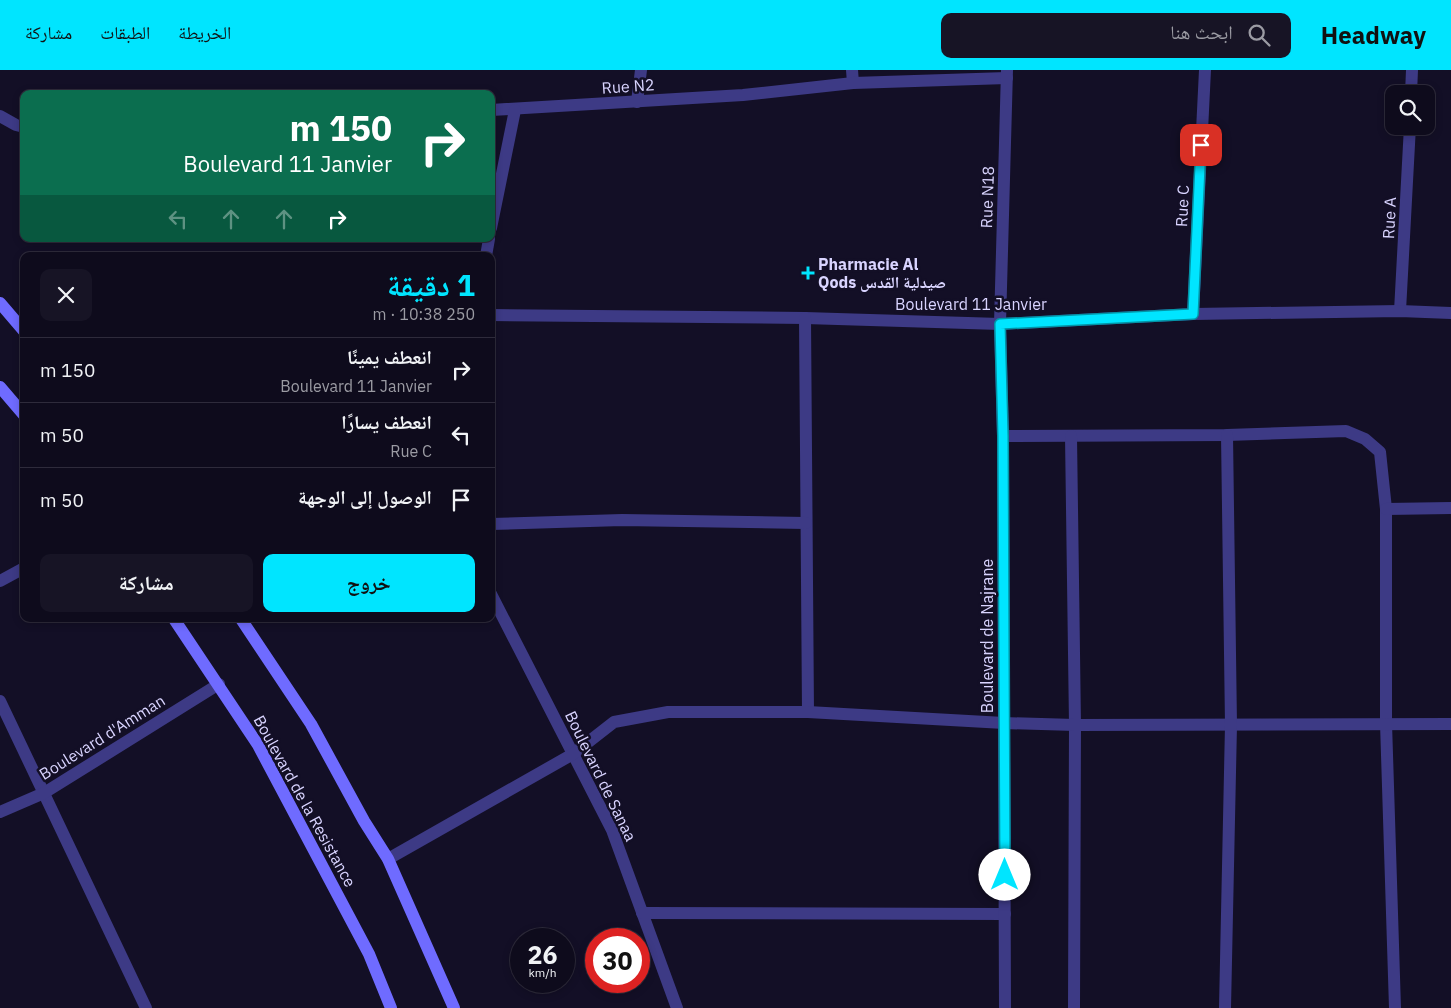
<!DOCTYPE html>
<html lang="ar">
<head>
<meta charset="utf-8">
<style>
  :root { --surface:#0e0b1c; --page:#171425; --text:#f1f3f6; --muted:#9b9ba3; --line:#2e2b3b; --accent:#00e5ff }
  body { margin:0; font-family:"IBM Plex Sans","Noto Naskh Arabic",sans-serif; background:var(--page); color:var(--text); direction:rtl; height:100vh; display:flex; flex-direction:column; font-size:19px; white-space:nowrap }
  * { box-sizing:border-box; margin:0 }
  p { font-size:16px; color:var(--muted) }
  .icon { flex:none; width:28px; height:28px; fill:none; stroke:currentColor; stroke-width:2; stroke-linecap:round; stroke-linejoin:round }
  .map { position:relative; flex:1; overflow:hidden; direction:ltr }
  .side { position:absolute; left:20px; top:182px; width:475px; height:370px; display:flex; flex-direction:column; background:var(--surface); border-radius:10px; box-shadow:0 2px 8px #0003,0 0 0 1px var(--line); direction:rtl }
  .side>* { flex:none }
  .hud { position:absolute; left:20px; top:20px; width:475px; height:152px; border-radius:10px; box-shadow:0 2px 8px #0003,0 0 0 1px var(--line); direction:rtl; background:#0b6e4f; color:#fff; overflow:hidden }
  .fabs { position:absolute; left:1385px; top:15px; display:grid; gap:10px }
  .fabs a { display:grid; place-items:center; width:50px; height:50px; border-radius:10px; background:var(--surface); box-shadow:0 2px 8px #0003,0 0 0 1px var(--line); font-size:25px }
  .speed { position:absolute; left:510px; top:858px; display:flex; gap:10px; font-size:25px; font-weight:700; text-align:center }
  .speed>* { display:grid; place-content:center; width:65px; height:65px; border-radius:50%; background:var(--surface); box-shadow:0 2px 8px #0003,0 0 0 1px var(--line); line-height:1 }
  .speed small { font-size:12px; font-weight:400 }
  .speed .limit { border:8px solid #d22; background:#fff; color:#111 }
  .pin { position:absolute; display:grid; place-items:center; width:42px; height:42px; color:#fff; margin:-21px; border-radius:10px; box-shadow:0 2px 8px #0006 }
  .me { position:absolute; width:55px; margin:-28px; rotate:0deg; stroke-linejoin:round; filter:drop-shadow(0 0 4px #0008) }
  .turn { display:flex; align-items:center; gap:18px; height:105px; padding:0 20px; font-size:22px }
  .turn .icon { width:65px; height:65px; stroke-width:2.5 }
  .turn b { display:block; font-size:35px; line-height:42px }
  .lanes { display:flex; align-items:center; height:48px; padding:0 20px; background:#0003; justify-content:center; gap:25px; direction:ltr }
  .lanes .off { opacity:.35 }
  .round { display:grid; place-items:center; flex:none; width:52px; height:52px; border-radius:10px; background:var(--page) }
  .overview { display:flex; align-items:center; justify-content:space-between; height:85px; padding:0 20px }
  h1 { font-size:30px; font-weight:700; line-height:38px; color:var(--accent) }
  .action { display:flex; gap:10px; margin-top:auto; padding:10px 20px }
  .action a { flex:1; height:58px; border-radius:10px; background:var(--accent); color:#111; font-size:20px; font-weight:700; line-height:58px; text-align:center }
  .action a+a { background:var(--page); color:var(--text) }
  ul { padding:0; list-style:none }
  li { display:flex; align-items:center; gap:15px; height:65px; padding:0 20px; border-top:1px solid var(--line) }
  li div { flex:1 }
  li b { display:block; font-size:19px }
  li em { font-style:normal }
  header { display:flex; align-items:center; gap:30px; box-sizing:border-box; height:70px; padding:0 25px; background:var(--accent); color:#111 }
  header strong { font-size:24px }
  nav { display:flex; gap:28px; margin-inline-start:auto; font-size:18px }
  .search { width:350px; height:45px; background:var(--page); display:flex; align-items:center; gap:12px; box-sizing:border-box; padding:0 18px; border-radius:10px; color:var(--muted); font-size:19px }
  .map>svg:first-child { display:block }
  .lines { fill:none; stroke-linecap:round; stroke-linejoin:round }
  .minor { stroke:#3d3a85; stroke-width:12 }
  .tertiary { stroke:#3d3a85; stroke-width:12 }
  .secondary { stroke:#6f6bff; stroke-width:12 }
  .route-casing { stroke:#0095a6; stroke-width:12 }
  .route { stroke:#00e5ff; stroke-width:9 }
  .poi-dot { fill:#00e5ff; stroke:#130f26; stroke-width:2 }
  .labels { text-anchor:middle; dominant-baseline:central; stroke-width:5; stroke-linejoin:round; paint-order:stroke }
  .street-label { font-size:16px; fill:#d9d4ff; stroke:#130f26 }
  .poi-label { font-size:16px; font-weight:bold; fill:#d9d4ff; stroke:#130f26; text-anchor:start }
</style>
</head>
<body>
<header>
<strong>Headway</strong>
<div class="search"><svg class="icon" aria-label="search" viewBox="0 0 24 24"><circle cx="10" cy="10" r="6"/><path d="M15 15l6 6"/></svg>ابحث هنا</div>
<nav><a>الخريطة</a><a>الطبقات</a><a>مشاركة</a></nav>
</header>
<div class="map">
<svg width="1451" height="938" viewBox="0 0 1451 938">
  <rect width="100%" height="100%" fill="#130f26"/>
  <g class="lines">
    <g class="minor">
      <polyline points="852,0 853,13"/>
      <polyline points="1411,24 1412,0"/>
      <polyline points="637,32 641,0"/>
      <polyline points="491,40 743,25 853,13 1007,8"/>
      <polyline points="0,46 16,55 24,57"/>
      <polyline points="491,158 515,40"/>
      <polyline points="486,186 489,169"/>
      <polyline points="1400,241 1410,56"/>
      <polyline points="1193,244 1205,0"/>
      <polyline points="491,245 805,248 1000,254 1193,244 1400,241 1451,243"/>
      <polyline points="805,248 808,642"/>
      <polyline points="1003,366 1227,365 1346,361 1365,369 1380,382 1386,439 1386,653 1395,938"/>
      <polyline points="1071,366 1075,655 1074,938"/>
      <polyline points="1386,439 1451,438"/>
      <polyline points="491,454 622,450 806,453"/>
      <polyline points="491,524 612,760 677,938"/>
      <polyline points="0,631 146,938"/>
      <polyline points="0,742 44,723 219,614"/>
      <polyline points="388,789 573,684 614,652 668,642 808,642 1004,653 1075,655 1451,654"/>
      <polyline points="642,843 1005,844"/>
      <polyline points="1005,938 1003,366 1000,254 1007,0"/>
      <polyline points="1225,938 1231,655 1227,365"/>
    </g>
    <polyline class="tertiary" points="0,511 24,498"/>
    <g class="secondary">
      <polyline points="0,233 24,261"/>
      <polyline points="0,317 24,345"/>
      <polyline points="174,549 258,675 369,884 391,938"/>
      <polyline points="241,549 311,654 364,751 388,789 454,938"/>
    </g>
  </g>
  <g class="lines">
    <g class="route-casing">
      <polyline id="route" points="1005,805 1003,366 1000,254 1193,244 1201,75"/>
    </g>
    <use href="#route" class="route"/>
  </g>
  <path class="poi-dot" d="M805.5 195.5h5v5h5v5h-5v5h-5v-5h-5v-5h5z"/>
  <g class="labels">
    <g class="street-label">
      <text transform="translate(628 16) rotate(-4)">Rue N2</text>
      <text transform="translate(987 127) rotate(-88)">Rue N18</text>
      <text transform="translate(1182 136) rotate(-87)">Rue C</text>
      <text transform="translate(1389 148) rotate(-87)">Rue A</text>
      <text x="971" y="234">Boulevard 11 Janvier</text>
      <text transform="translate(987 566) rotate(-90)">Boulevard de Najrane</text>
      <text transform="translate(102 667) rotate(-32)">Boulevard d'Amman</text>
      <text transform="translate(601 706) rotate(64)">Boulevard de Sanaa</text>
      <text transform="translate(305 731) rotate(61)">Boulevard de la Resistance</text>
    </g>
    <g class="poi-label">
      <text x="818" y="194">Pharmacie Al<tspan x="818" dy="18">Qods صيدلية القدس</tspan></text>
    </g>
  </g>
</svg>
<div class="fabs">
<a><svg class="icon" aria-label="search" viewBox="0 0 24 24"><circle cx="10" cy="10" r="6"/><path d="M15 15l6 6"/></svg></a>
</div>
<div class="speed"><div>26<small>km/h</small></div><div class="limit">30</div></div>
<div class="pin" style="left:1201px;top:75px;background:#d93025"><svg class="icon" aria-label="arrive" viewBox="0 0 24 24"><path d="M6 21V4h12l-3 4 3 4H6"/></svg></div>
<svg class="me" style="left:1005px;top:805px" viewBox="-20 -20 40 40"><circle r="19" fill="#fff"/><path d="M0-13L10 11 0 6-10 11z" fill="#00e5ff"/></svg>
<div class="hud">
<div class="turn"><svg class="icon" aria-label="right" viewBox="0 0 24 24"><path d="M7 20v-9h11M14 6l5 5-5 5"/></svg><div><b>150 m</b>Boulevard 11 Janvier</div></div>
<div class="lanes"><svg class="icon off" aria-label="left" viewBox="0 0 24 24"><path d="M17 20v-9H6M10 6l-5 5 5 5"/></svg><svg class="icon off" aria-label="ahead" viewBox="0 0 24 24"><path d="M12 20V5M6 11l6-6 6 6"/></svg><svg class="icon off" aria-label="ahead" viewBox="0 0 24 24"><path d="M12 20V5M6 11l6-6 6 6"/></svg><svg class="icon" aria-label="right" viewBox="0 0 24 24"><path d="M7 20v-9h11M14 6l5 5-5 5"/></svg></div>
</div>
<section class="side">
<div class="overview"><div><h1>1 دقيقة</h1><p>250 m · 10:38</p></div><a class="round"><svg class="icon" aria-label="close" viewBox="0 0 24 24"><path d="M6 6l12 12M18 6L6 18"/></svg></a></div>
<ul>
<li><svg class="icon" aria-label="right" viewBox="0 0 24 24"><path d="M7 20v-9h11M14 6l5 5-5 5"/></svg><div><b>انعطف يمينًا</b><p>Boulevard 11 Janvier</p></div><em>150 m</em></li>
<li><svg class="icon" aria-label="left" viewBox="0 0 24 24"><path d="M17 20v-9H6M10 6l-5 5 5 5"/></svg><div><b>انعطف يسارًا</b><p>Rue C</p></div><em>50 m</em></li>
<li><svg class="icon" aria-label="arrive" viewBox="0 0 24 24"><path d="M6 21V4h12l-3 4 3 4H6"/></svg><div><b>الوصول إلى الوجهة</b></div><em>50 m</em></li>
</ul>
<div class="action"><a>خروج</a><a>مشاركة</a></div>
</section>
</div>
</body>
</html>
